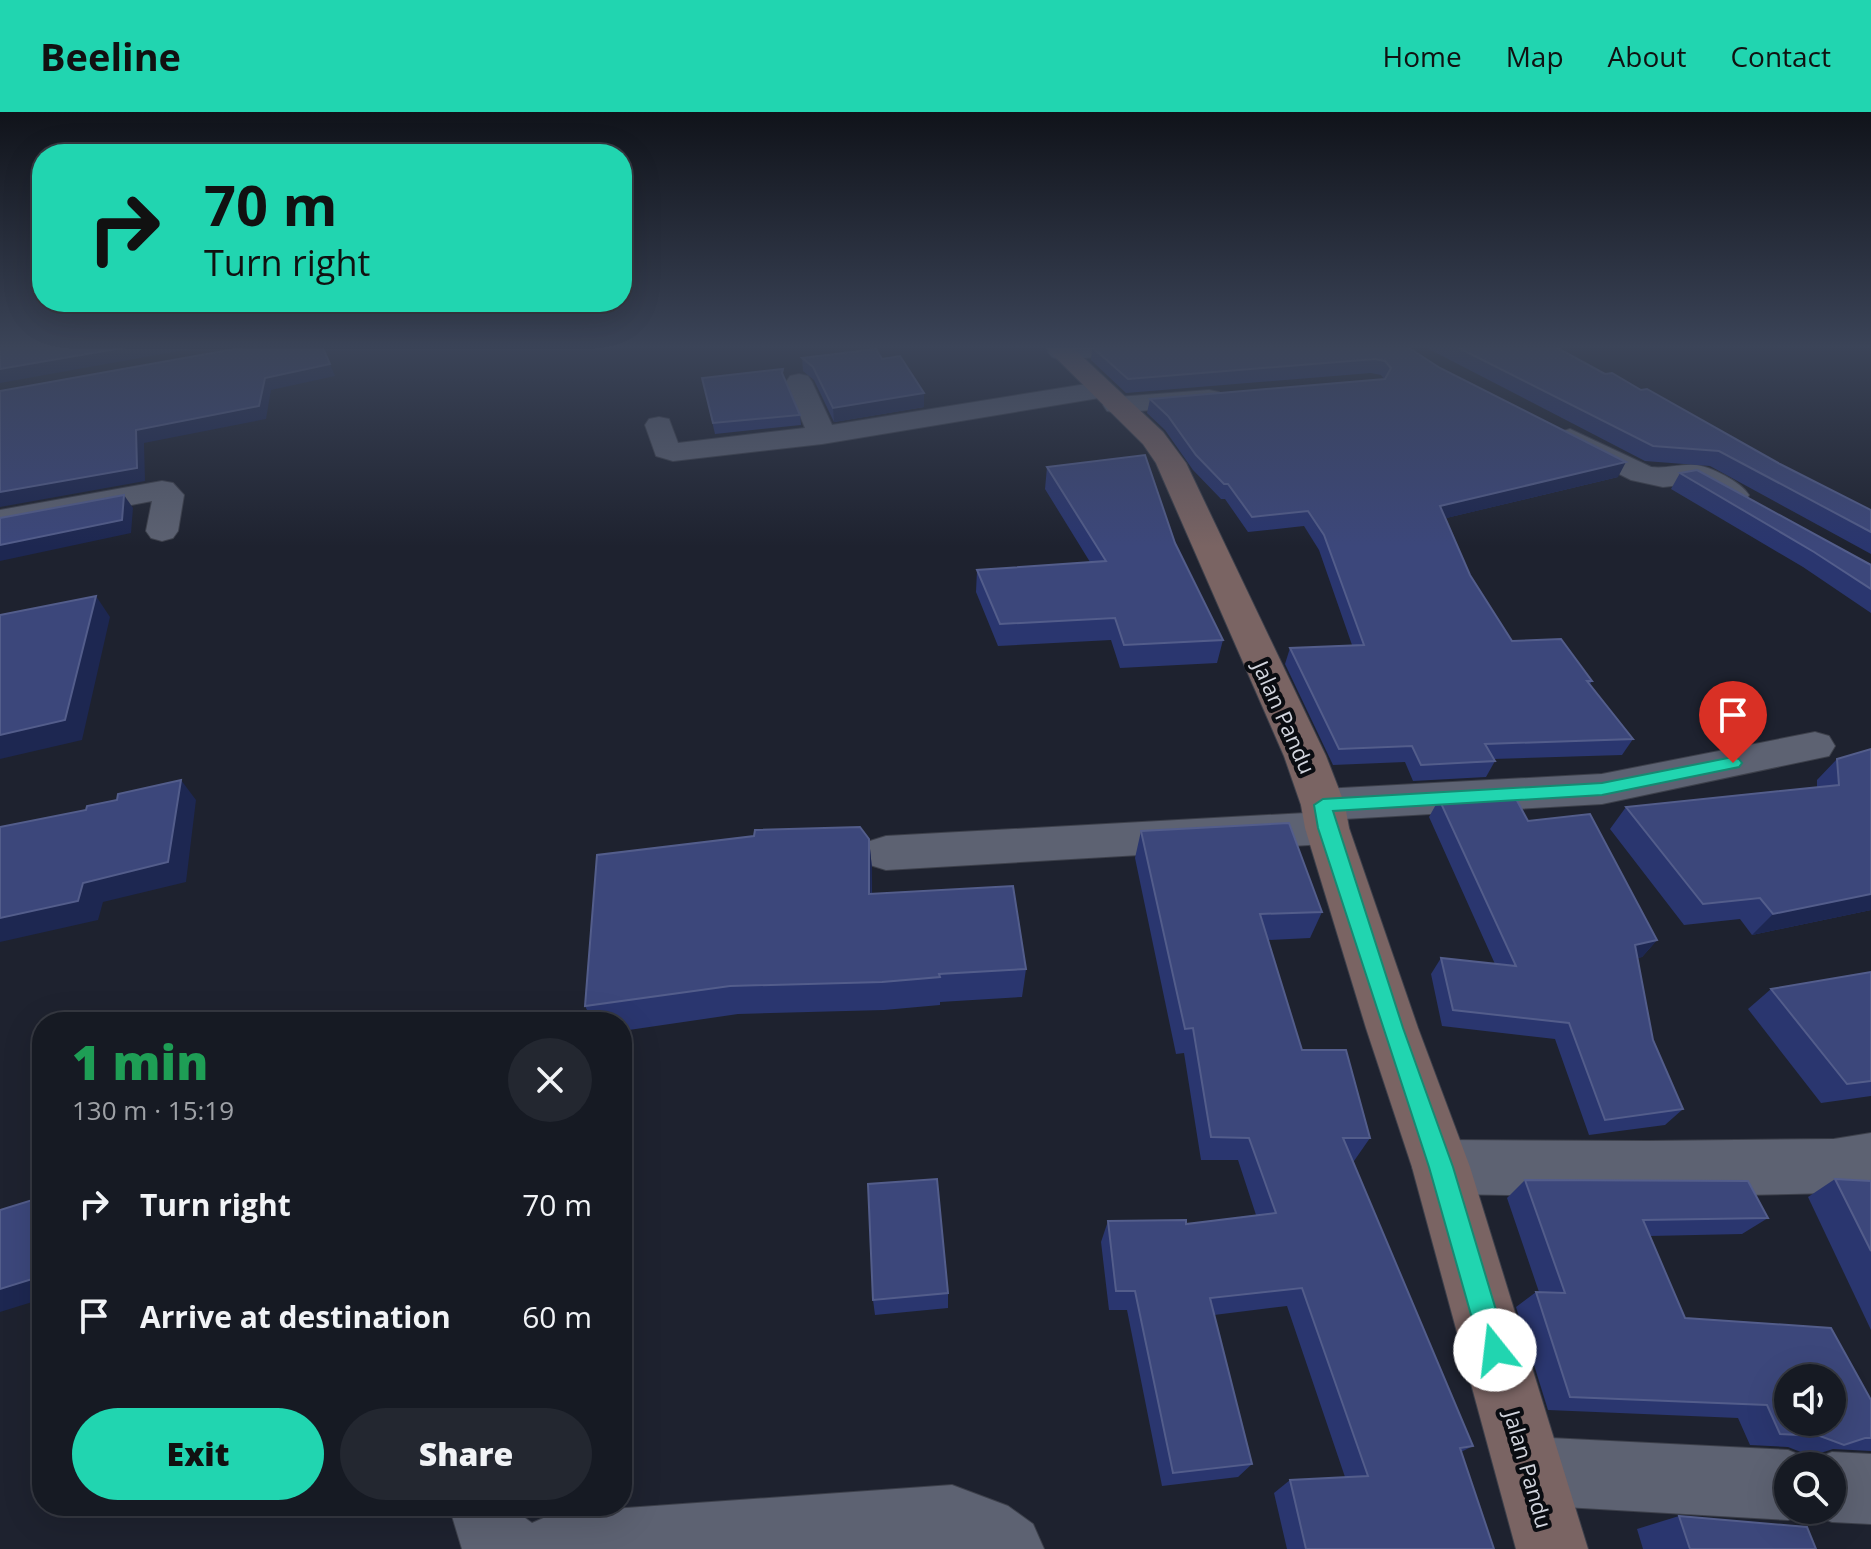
<!DOCTYPE html>
<html lang="en">
<head>
<meta charset="utf-8">
<style>
  :root { --surface:#161a23; --page:#232730; --text:#f1f3f6; --muted:#9ea1a6; --line:#353841; --accent:#21d5b0 }
  body { margin:0; font-family:"Open Sans",sans-serif; background:var(--page); color:var(--text); height:100vh; display:flex; flex-direction:column; font-size:30px; white-space:nowrap }
  * { box-sizing:border-box; margin:0 }
  p { font-size:26px; color:var(--muted) }
  .icon { flex:none; width:44px; height:44px; fill:none; stroke:currentColor; stroke-width:2; stroke-linecap:round; stroke-linejoin:round }
  .map { position:relative; flex:1; overflow:hidden }
  .side { position:absolute; left:32px; top:900px; width:600px; height:504px; display:flex; flex-direction:column; background:var(--surface); border-radius:32px; box-shadow:0 8px 32px #0002,0 0 0 2px var(--line) }
  .side>* { flex:none }
  .banner { position:absolute; left:32px; top:32px; width:600px; height:168px; border-radius:32px; box-shadow:0 8px 32px #0002,0 0 0 2px var(--line); background:#21d5b0; color:#111; overflow:hidden }
  .fabs { position:absolute; left:1774px; top:1252px; display:grid; gap:16px }
  .fabs a { display:grid; place-items:center; width:72px; height:72px; border-radius:50%; background:var(--surface); box-shadow:0 8px 32px #0002,0 0 0 2px var(--line); font-size:40px }
  .pin { position:absolute; display:grid; place-items:center; width:68px; height:68px; color:#fff; margin:-82px -34px; border-radius:50% 50% 50% 0; rotate:-45deg; box-shadow:0 0 8px #0007 }
  .pin .icon { rotate:45deg }
  .me { position:absolute; width:88px; margin:-44px; rotate:344deg; stroke-linejoin:round; filter:drop-shadow(0 0 6px #0008) }
  .turn { display:flex; align-items:center; gap:28px; height:168px; padding:0 40px; font-size:36px }
  .turn .icon { width:104px; height:104px; stroke-width:2.5 }
  .turn b { display:block; font-size:56px; line-height:68px }
  .round { display:grid; place-items:center; flex:none; width:84px; height:84px; border-radius:42px; background:var(--page) }
  .headline { display:flex; align-items:center; justify-content:space-between; height:136px; padding:0 40px }
  h1 { font-size:48px; font-weight:800; line-height:60px; color:#1e9e55 }
  .primary-button { display:flex; gap:16px; margin-top:auto; padding:16px 40px }
  .primary-button a { flex:1; height:92px; border-radius:48px; background:var(--accent); color:#111; font-size:32px; font-weight:800; line-height:92px; text-align:center }
  .primary-button a+a { background:var(--page); color:var(--text) }
  ul { padding:0; list-style:none }
  li { display:flex; align-items:center; gap:24px; height:112px; padding:0 40px }
  li div { flex:1 }
  li b { display:block; font-size:30px }
  li em { font-style:normal }
  header { display:flex; align-items:center; gap:48px; box-sizing:border-box; height:112px; padding:0 40px; background:var(--accent); color:#111 }
  header strong { font-size:38px }
  nav { display:flex; gap:44px; margin-inline-start:auto; font-size:28px }
  .map>svg:first-child { display:block }
  .lines { fill:none; stroke-linecap:round; stroke-linejoin:round }
  .minor-casing { stroke:#3d404b; stroke-width:2 }
  .secondary-casing { stroke:#3d404b; stroke-width:2 }
  .minor { fill:#5d6272; fill-rule:evenodd }
  .secondary { fill:#7a6463; fill-rule:evenodd }
  .wall { fill:#2a366f }
  .shaded-wall { fill:#1d2751 }
  .building { fill:#3c477b; stroke:#535d8b; stroke-width:2; fill-rule:evenodd }
  .route { fill:#21d5b0; stroke:#158a72; stroke-width:2 }
  .labels { text-anchor:middle; dominant-baseline:central; stroke-width:8; stroke-linejoin:round; paint-order:stroke }
  .street-label { font-size:22px; fill:#d2d5de; stroke:#0a0c11 }
</style>
</head>
<body>
<header>
<strong>Beeline</strong>
<nav><a>Home</a><a>Map</a><a>About</a><a>Contact</a></nav>
</header>
<div class="map">
<svg width="1871" height="1437" viewBox="0 0 1871 1437">
  <rect width="100%" height="100%" fill="#1e222f"/>
  <g class="lines">
    <g class="minor-casing">
      <g id="minor">
        <polygon points="1053,234 1144,234 1141,239 1132,242 1061,248 1052,245 1048,240"/>
        <polygon points="799,262 808,264 812,270 832,313 1099,270 1109,272 1112,278 1109,284 1099,286 822,332 673,349 656,344 645,313 649,307 659,305 669,307 678,331 805,316 786,270 790,264"/>
        <polygon points="1209,278 1219,280 1223,286 1219,292 1117,301 1107,299 1103,293 1107,287 1117,285"/>
        <path d="M1570,317L1651,355C1666,357 1679,352 1695,353C1710,354 1741,370 1749,383L1745,390L1734,392L1723,390L1690,372L1663,375L1631,368L1560,332L1556,326L1560,320Z"/>
        <polygon points="162,369 173,371 184,383 178,419 173,426 162,429 151,426 146,419 152,389 0,418 0,398"/>
        <polygon points="1815,620 1829,624 1835,634 1829,644 1602,692 1344,707 1349,716 1343,728 1327,732 886,758 870,753 864,741 870,729 886,724 1306,701 1301,693 1308,682 1323,677 1602,662"/>
        <polygon points="1871,1021 1871,1075 1834,1081 1649,1085 1441,1082 1421,1074 1412,1055 1421,1036 1441,1028 1649,1029 1834,1027"/>
        <path d="M1530,1325L1788,1338L1812,1348L1832,1340L1871,1342V1412L1832,1410L1808,1400L1788,1408L1530,1393L1506,1383L1496,1359L1506,1335ZM1788,1354H1832V1398H1788Z"/>
        <polygon points="952,1373 1008,1394 1033,1412 1044,1437 462,1437 449,1394 519,1394 521,1403 532,1411 555,1401"/>
      </g>
    </g>
    <g class="secondary-casing">
      <polygon id="secondary" points="1044,234 1071,234 1163,320 1186,351 1326,644 1345,693 1349,716 1418,916 1470,1055 1588,1437 1516,1437 1412,1055 1366,916 1305,716 1301,693 1284,644 1156,351 1143,332"/>
    </g>
    <use href="#minor" class="minor"/>
    <use href="#secondary" class="secondary"/>
  </g>
  <g class="wall">
    <polygon points="1406,234 1440,256 1618,365 1446,406 1470,463 1512,529 1592,569 1590,572 1633,627 1622,643 1493,647 1495,649 1486,665 1413,669 1405,650 1333,653 1285,552 1290,536 1352,533 1319,438 1304,414 1248,420 1225,387 1221,387 1193,358 1165,318 1147,301 1150,287 1384,267 1381,263 1371,261 1126,281 1091,248 1092,235"/>
    <polygon points="1423,234 1554,234 1605,262 1641,278 1780,352 1871,398 1871,442 1710,354 1645,349"/>
    <polygon points="802,246 924,281 924,295 834,310 814,268 803,259"/>
    <polygon points="702,266 784,266 800,303 801,313 715,322"/>
    <polygon points="1047,355 1175,431 1223,528 1217,551 1120,556 1111,528 998,534 976,480 977,458 1090,450 1045,377"/>
    <polygon points="1680,361 1871,453 1871,501 1803,455 1671,377"/>
    <polygon points="1871,637 1871,798 1752,823 1740,807 1684,813 1610,717 1626,695 1817,675 1817,668 1837,647"/>
    <polygon points="1439,687 1528,709 1657,828 1642,845 1637,846 1653,928 1683,997 1665,1013 1589,1023 1555,927 1442,914 1431,862 1441,846 1495,852 1429,705"/>
    <polygon points="1141,719 1322,800 1310,826 1268,828 1302,938 1370,1026 1354,1049 1353,1049 1473,1334 1461,1340 1494,1437 1287,1437 1274,1381 1290,1368 1345,1365 1287,1194 1214,1203 1252,1352 1238,1365 1162,1374 1127,1198 1109,1198 1101,1130 1108,1109 1186,1112 1256,1103 1238,1048 1201,1048 1184,941 1176,942 1135,746"/>
    <polygon points="869,727 872,757 872,782 1026,857 1022,885 940,890 940,893 884,898 738,902 622,919 622,910 593,910 585,894"/>
    <polygon points="1871,860 1871,984 1821,991 1748,897 1771,877"/>
    <polygon points="1835,1067 1871,1069 1871,1218 1808,1085"/>
    <polygon points="1525,1068 1768,1106 1742,1122 1650,1124 1685,1206 1871,1288 1871,1339 1833,1337 1811,1344 1788,1335 1750,1333 1738,1306 1548,1298 1516,1195 1536,1180 1539,1180 1507,1086"/>
    <polygon points="948,1181 948,1196 875,1203 873,1188"/>
    <polygon points="1679,1404 1816,1437 1643,1437 1637,1417"/>
  </g>
  <g class="shaded-wall">
    <polygon points="133,234 207,234 0,271 0,257"/>
    <polygon points="330,252 335,264 271,278 266,307 144,331 145,369 0,395 0,380 136,318 265,266"/>
    <polygon points="924,281 924,295 834,310 833,296"/>
    <polygon points="1626,350 1618,365 1434,409 1440,394"/>
    <polygon points="124,383 133,396 131,421 0,449 0,433"/>
    <polygon points="96,484 110,505 82,628 0,647 0,623"/>
    <polygon points="181,668 196,688 186,770 103,790 98,808 0,830 0,806 83,771"/>
    <polygon points="869,727 872,757 871,811 869,782"/>
    <polygon points="1871,782 1871,798 1752,823 1773,802"/>
    <polygon points="1657,828 1642,845 1620,850 1635,833"/>
    <polygon points="42,1164 42,1187 0,1200 0,1177"/>
  </g>
  <g class="building">
    <polygon points="0,234 133,234 0,257"/>
    <polygon points="251,234 322,234 330,252 265,266 259,294 136,318 137,356 0,380 0,279"/>
    <polygon points="1406,234 1440,256 1626,350 1440,394 1470,463 1512,529 1561,527 1592,569 1587,569 1633,627 1485,632 1495,649 1421,653 1412,634 1339,637 1290,536 1364,533 1324,423 1308,399 1252,405 1228,372 1224,372 1196,343 1168,304 1150,287 1385,267 1391,256 1385,249 1375,247 1128,267 1092,235"/>
    <polygon points="1455,234 1554,234 1605,262 1612,261 1641,278 1647,277 1780,352 1871,398 1871,420 1719,339 1653,334"/>
    <polygon points="876,237 882,247 900,244 924,281 833,296 813,255 802,246"/>
    <polygon points="783,257 782,261 800,303 713,311 702,266"/>
    <polygon points="1145,343 1175,431 1223,528 1124,533 1115,506 1000,512 977,458 1106,449 1047,355"/>
    <polygon points="1697,358 1871,453 1871,477 1814,440 1680,361"/>
    <polygon points="124,383 122,408 0,433 0,406"/>
    <polygon points="96,484 65,608 0,623 0,503"/>
    <polygon points="1871,637 1871,782 1773,802 1760,786 1703,792 1626,695 1839,673 1837,647"/>
    <polygon points="181,668 168,750 83,771 78,789 0,806 0,715 86,698 87,694 117,688 118,682"/>
    <polygon points="1514,683 1528,709 1590,702 1657,828 1635,833 1653,928 1683,997 1605,1008 1569,911 1453,898 1441,846 1516,854 1439,687"/>
    <polygon points="1289,711 1322,800 1260,802 1302,938 1346,938 1370,1026 1343,1026 1473,1334 1460,1336 1494,1437 1306,1437 1290,1368 1368,1364 1302,1176 1210,1186 1252,1352 1173,1361 1135,1179 1116,1179 1108,1109 1186,1108 1186,1112 1276,1101 1249,1026 1211,1025 1193,916 1185,917 1141,719"/>
    <polygon points="860,715 869,727 869,782 1013,774 1026,857 939,862 940,865 882,870 730,874 585,894 597,743 754,724 755,718"/>
    <polygon points="1871,860 1871,969 1847,972 1771,877"/>
    <polygon points="937,1067 948,1181 873,1188 868,1072"/>
    <polygon points="1835,1067 1871,1069 1871,1139"/>
    <path d="M1525,1068L1748,1069L1768,1106L1643,1108L1685,1206L1831,1216L1871,1288V1326H1865L1844,1333L1820,1324L1780,1322L1767,1293L1570,1285L1536,1180L1565,1181ZM1788,1266H1832V1310H1788Z"/>
    <polygon points="42,1085 42,1164 0,1177 0,1098"/>
    <polygon points="1679,1404 1807,1415 1816,1437 1690,1437"/>
  </g>
  <linearGradient id="sky" x2="0" y2="1"><stop stop-color="#10131a"/><stop offset="0.54" stop-color="#3b4458"/><stop offset="1" stop-color="#3b4458" stop-opacity="0"/></linearGradient>
  <rect width="1871" height="435" fill="url(#sky)"/>
  <polygon class="route" points="1733,645 1739,647 1742,651 1739,655 1602,683 1333,699 1403,916 1453,1055 1508,1238 1504,1247 1495,1251 1485,1247 1481,1238 1429,1055 1318,716 1314,693 1323,687 1602,671"/>
  <g class="labels">
    <g class="street-label">
      <text transform="translate(1285 605) rotate(66)">Jalan Pandu</text>
      <text transform="translate(1529 1357) rotate(74)">Jalan Pandu</text>
    </g>
  </g>
</svg>
<div class="fabs">
<a><svg class="icon" aria-label="sound" viewBox="0 0 24 24"><path d="M4 9h4l5-4v14l-5-4H4zM17 9q2 3 0 6"/></svg></a>
<a><svg class="icon" aria-label="search" viewBox="0 0 24 24"><circle cx="10" cy="10" r="6"/><path d="M15 15l6 6"/></svg></a>
</div>
<div class="pin" style="left:1733px;top:651px;background:#d93025"><svg class="icon" aria-label="arrive" viewBox="0 0 24 24"><path d="M6 21V4h12l-3 4 3 4H6"/></svg></div>
<svg class="me" style="left:1495px;top:1238px" viewBox="-20 -20 40 40"><circle r="19" fill="#fff"/><path d="M0-13L10 11 0 6-10 11z" fill="#21d5b0"/></svg>
<div class="banner">
<div class="turn"><svg class="icon" aria-label="right" viewBox="0 0 24 24"><path d="M7 20v-9h11M14 6l5 5-5 5"/></svg><div><b>70 m</b>Turn right</div></div>
</div>
<section class="side">
<div class="headline"><div><h1>1 min</h1><p>130 m · 15:19</p></div><a class="round"><svg class="icon" aria-label="close" viewBox="0 0 24 24"><path d="M6 6l12 12M18 6L6 18"/></svg></a></div>
<ul>
<li><svg class="icon" aria-label="right" viewBox="0 0 24 24"><path d="M7 20v-9h11M14 6l5 5-5 5"/></svg><div><b>Turn right</b></div><em>70 m</em></li>
<li><svg class="icon" aria-label="arrive" viewBox="0 0 24 24"><path d="M6 21V4h12l-3 4 3 4H6"/></svg><div><b>Arrive at destination</b></div><em>60 m</em></li>
</ul>
<div class="primary-button"><a>Exit</a><a>Share</a></div>
</section>
</div>
</body>
</html>
